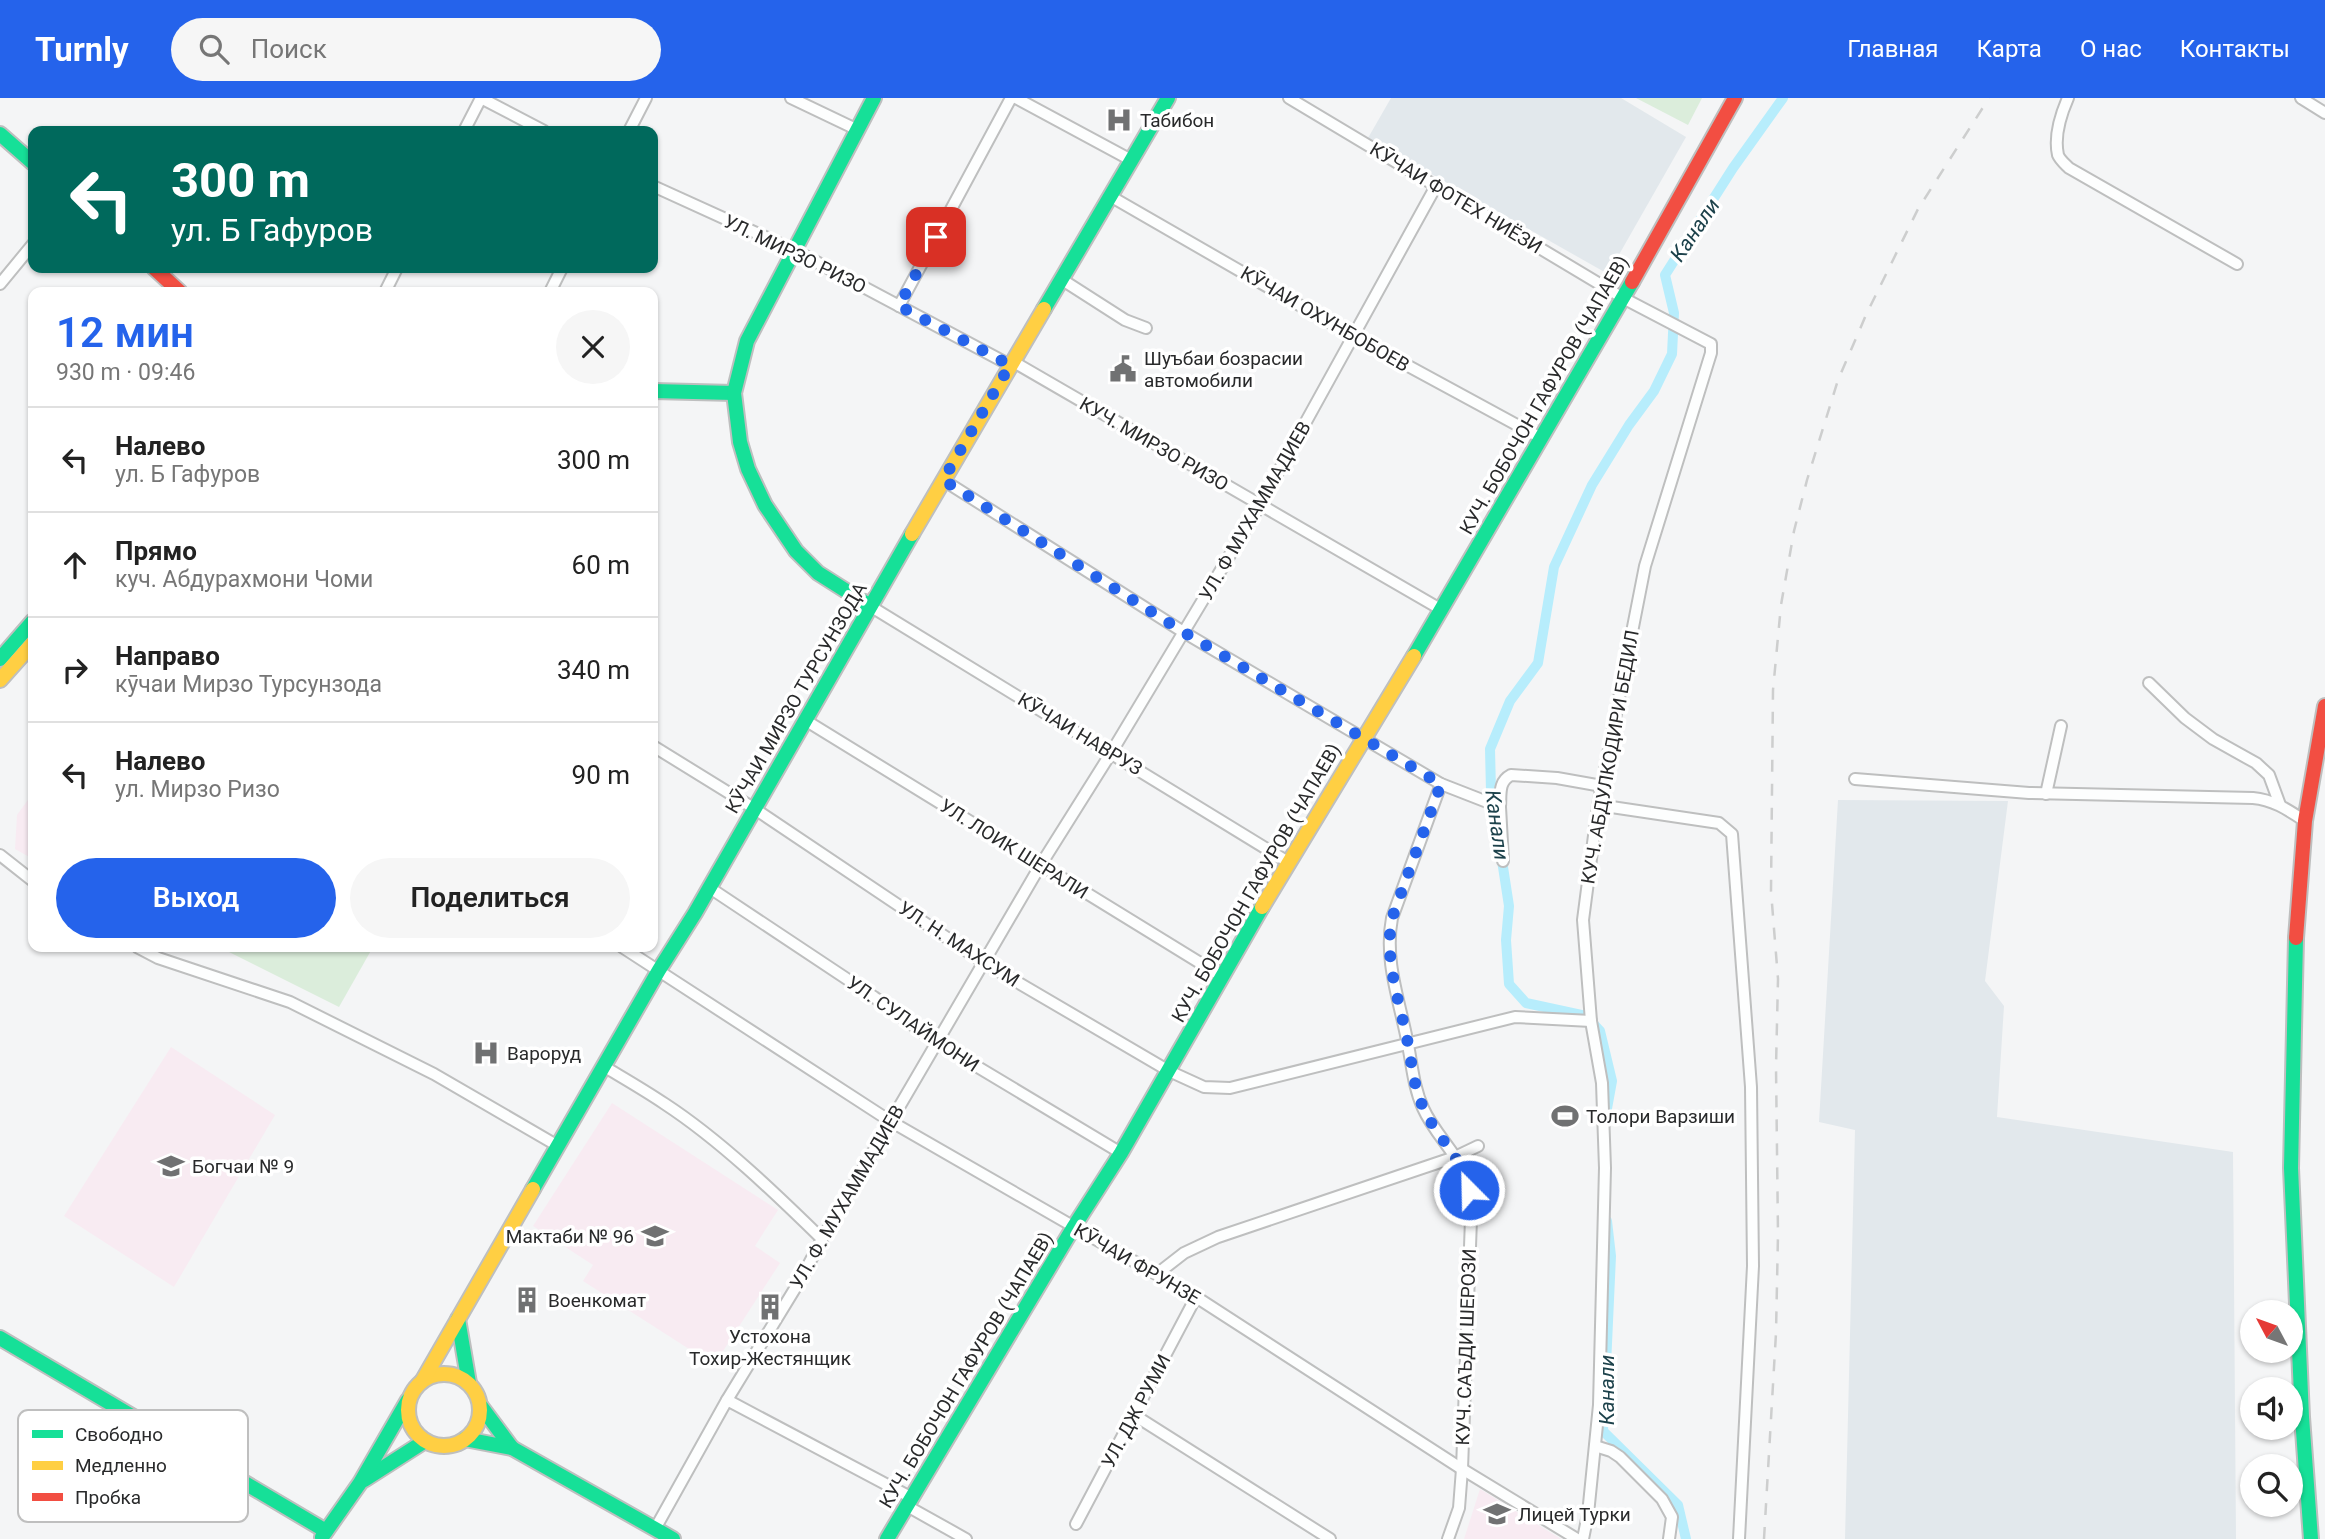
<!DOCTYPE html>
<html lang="ru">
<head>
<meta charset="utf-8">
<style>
  :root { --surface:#fff; --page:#f6f6f6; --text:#222; --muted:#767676; --line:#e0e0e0; --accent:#2563eb }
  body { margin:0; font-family:Roboto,sans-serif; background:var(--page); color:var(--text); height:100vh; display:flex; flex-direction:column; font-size:26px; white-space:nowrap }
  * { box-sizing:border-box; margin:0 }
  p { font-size:23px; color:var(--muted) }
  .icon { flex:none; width:38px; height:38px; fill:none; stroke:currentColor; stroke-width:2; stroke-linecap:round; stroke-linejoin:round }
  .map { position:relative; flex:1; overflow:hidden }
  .side { position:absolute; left:28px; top:189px; width:630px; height:665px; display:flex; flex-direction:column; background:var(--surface); border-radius:14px; box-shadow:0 2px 5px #0004 }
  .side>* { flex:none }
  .top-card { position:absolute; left:28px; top:28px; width:630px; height:147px; border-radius:14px; box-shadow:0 2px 5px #0004; background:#00695c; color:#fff; overflow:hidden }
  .needle { width:46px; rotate:311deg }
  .buttons { position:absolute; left:2240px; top:1202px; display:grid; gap:14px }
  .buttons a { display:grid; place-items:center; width:63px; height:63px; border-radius:50%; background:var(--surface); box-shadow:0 2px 5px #0004; font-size:35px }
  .pin { position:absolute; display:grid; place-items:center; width:60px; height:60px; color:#fff; margin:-30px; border-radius:14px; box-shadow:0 4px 10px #0006 }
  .me { position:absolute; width:77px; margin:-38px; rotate:337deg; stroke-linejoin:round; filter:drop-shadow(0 0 5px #0008) }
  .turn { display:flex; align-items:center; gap:24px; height:147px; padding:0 28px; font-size:32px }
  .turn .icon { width:91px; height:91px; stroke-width:2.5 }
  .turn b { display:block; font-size:49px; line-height:60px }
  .round { display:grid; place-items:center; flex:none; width:74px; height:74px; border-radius:37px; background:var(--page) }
  .head { display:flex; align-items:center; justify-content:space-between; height:119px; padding:0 28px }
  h1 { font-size:42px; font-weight:600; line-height:52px; color:var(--accent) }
  .action { display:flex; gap:14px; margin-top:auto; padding:14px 28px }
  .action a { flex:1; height:80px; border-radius:42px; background:var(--accent); color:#fff; font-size:28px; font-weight:600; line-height:80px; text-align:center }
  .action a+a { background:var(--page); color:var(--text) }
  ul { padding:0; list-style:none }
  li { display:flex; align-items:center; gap:21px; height:105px; padding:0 28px; border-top:2px solid var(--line) }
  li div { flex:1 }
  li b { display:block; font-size:26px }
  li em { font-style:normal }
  header { display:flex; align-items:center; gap:42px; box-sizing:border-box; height:98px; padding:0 35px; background:var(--accent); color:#fff }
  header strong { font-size:33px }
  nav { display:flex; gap:38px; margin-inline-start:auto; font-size:24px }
  .search { width:490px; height:63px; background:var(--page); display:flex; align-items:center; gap:18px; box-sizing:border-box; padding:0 24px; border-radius:38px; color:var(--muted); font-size:26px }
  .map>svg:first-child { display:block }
  .built { fill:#e2e8ec }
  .education { fill:#f8ebf2 }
  .green { fill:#dbeddb }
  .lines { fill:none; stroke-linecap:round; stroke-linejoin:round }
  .canal { stroke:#b7edfc; stroke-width:10 }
  .street-casing { stroke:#bebfbf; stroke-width:14 }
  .fast-casing { stroke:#bebfbf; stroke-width:18 }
  .slow-casing { stroke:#bebfbf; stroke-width:18 }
  .jam-casing { stroke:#bebfbf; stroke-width:18 }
  .street { stroke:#fdfefe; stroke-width:10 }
  .fast { stroke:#16e098; stroke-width:14 }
  .slow { stroke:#ffcf43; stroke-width:14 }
  .jam { stroke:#f24e42; stroke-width:14 }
  .rail { stroke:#cdcece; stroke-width:2.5; stroke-dasharray:12 12; stroke-linecap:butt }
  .route { stroke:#2563eb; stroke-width:12; stroke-dasharray:0 21.6 }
  .labels { text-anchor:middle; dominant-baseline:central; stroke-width:7; stroke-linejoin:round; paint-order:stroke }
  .poi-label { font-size:19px; fill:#292a2b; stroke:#fff; text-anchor:start }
  .street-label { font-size:19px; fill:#292a2b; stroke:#fff }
  .water-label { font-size:21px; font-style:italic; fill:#1d424b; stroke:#fff }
  .key { fill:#fff; stroke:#bfbfbf; stroke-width:2 }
  .key-label { font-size:19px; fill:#292a2b }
</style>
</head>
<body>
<header>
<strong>Turnly</strong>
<div class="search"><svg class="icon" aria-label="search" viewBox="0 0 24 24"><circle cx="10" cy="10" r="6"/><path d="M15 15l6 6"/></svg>Поиск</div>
<nav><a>Главная</a><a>Карта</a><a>О нас</a><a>Контакты</a></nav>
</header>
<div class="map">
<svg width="2325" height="1441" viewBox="0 0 2325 1441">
  <rect width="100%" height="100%" fill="#f4f5f6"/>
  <g class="built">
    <polygon points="1391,0 1621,0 1686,39 1608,176 1368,40"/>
    <polygon points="1838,702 2008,703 1985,883 2004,908 1997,1019 2233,1054 2236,1441 1845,1441 1855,1032 1819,1024"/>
  </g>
  <g class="education">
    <polygon points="33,695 33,761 15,751 17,717"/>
    <polygon points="171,949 275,1017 174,1189 64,1118"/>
    <polygon points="612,1005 778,1112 755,1148 780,1165 714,1267 583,1183 593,1167 533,1128"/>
    <polygon points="1480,1391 1561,1441 1464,1441"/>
  </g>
  <g class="green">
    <polygon points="1636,0 1702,0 1688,27"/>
    <polygon points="232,849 373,849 339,909 229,854"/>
  </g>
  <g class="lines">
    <g class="canal">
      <polyline points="1498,736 1491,693 1490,651 1510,603 1538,565 1554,469 1592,387 1629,327 1654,293 1672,256 1674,215 1665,177 1733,70 1783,0"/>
      <polyline points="1501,756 1509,808 1506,842 1509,886 1526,905 1586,918 1600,933 1612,983 1606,1016"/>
      <polyline points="1607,1123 1611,1158 1603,1333 1678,1407 1686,1441"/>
    </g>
    <g class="street-casing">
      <g id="street">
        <polyline points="481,0 544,33"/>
        <polyline points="791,0 858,32"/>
        <polyline points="1016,0 1131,62"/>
        <polyline points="1289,0 1623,200 1711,246 1711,255 1645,468 1598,707 1583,822 1591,923 1602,985 1605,1070 1599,1307 1588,1416 1583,1441"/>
        <path d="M2068,0C2061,16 2054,39 2058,57C2060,62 2065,66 2069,70L2237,166"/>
        <polyline points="2301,0 2325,15"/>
        <polyline points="464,33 481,0"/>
        <polyline points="629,33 646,0"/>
        <polyline points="653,88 796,153 1010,267"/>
        <polyline points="1110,98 1353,238 1541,340"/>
        <polyline points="1061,181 1125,222 1146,230"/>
        <polyline points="0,186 33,146"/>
        <polyline points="385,194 397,170"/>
        <polyline points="550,194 562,170"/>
        <polyline points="899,208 1011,0"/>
        <polyline points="1012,263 1442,512"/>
        <path d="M943,382L1185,535L1441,686L1500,709C1501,696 1498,684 1511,677L1557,680L1602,688"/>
        <polyline points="870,508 1288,764"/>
        <polyline points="2149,585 2185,620 2213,641 2256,665 2269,677 2280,707"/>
        <polyline points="805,622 1223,879"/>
        <polyline points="653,648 755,711 983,864 1169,973 1204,989 1230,990 1515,919 1591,923"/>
        <path d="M1855,681L2029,695L2253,700C2274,702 2288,712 2305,723"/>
        <path d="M1441,686L1392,820C1384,862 1399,901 1407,942C1412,965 1413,988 1423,1010C1434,1035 1455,1053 1466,1078C1471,1090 1470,1107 1471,1121L1462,1371L1459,1410L1448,1441"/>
        <polyline points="2046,696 2061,628"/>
        <polyline points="1598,707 1719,725 1732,736 1751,989 1753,1168 1739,1441"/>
        <polyline points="1500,709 1503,763"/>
        <polyline points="0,757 33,783"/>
        <polyline points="710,790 874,899 936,944 1121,1055"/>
        <polyline points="137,849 158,860 290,904 434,976 558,1048"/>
        <polyline points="622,849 890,1023 1196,1199 1462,1371 1577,1441"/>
        <path d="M605,969C625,981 646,993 665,1006C720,1042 775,1095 822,1141"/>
        <polyline points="1157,1176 1184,1155 1218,1139 1455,1059 1478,1048"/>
        <polyline points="727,1302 912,1400"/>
        <polyline points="1134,1317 1330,1441"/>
        <polyline points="1595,1348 1611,1353 1620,1359 1662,1401 1672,1419 1669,1441"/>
        <polyline points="907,1408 966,1441"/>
        <polyline points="1076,1426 1196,1199"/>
        <polyline points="655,1431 727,1302 802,1179 822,1141 1040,768 1111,655 1260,407 1436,88"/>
      </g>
    </g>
    <g class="fast-casing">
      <g id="fast">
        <polyline points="0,36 33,65"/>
        <polyline points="1044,211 1168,0"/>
        <polyline points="653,293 734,295"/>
        <polyline points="870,508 818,475 796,453 765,407 748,371 740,344 734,295 747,243 874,0"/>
        <polyline points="1414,558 1632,184"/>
        <polyline points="0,561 33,523"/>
        <polyline points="2296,840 2291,1070 2302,1319 2311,1441"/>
        <polyline points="533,1091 659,872 695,815 912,436"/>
        <polyline points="458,1221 469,1285"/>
        <polyline points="0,1240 326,1433"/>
        <polyline points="480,1307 512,1350"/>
        <polyline points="465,1341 512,1350 673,1441"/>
        <polyline points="364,1382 425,1343"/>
        <polyline points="322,1439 360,1385 408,1302"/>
        <polyline points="887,1441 1073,1130 1121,1055 1262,809"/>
      </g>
    </g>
    <g class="slow-casing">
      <g id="slow">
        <polyline points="912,436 1044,211"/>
        <polyline points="0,582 33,545"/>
        <polyline points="1262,809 1414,558"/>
        <circle cx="444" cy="1312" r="36"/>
        <polyline points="423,1282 533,1091"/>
      </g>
    </g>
    <g class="jam-casing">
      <g id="jam">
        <polyline points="154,170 180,194"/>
        <polyline points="1632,184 1735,0"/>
        <polyline points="2296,840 2305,723 2325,608"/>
      </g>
    </g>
    <use href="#street" class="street"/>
    <use href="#fast" class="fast"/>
    <use href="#slow" class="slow"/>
    <use href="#jam" class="jam"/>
    <polyline class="rail" points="1764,1441 1776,1235 1778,1136 1776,969 1778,881 1771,793 1773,592 1781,507 1794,433 1807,382 1838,282 1866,217 1918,111 1989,0"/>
  </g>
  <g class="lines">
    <path class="route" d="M936,139L899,208L1010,267L943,382L1185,535L1441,686L1392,820C1384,862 1399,901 1407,941C1412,965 1413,987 1423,1009C1435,1038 1464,1061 1469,1092"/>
  </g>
  <defs>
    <g id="hospital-bare" transform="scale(2.1)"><path d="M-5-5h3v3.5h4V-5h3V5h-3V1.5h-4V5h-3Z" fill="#707172" stroke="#fff" stroke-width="2.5" paint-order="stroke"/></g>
    <g id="civic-bare" transform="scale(2.1)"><path d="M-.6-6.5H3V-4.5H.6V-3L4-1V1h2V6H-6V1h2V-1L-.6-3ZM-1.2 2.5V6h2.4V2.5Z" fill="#707172" stroke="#fff" stroke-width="2.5" paint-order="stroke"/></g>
    <g id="stadium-bare" transform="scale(2.1)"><path d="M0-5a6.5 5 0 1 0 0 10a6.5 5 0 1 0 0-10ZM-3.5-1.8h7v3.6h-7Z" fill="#707172" stroke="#fff" stroke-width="2.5" paint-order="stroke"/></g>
    <g id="school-bare" transform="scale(2.1)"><path d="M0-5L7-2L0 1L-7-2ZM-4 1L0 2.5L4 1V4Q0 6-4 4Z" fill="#707172" stroke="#fff" stroke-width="2.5" paint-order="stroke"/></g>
    <g id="building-bare" transform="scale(2.1)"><path d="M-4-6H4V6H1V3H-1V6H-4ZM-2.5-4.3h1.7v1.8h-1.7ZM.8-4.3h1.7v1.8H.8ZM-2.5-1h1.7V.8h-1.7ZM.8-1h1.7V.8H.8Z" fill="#707172" stroke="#fff" stroke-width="2.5" paint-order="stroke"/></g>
  </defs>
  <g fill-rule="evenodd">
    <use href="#hospital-bare" x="1119" y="22"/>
    <use href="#civic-bare" x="1123" y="271"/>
    <use href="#hospital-bare" x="486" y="955"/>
    <use href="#stadium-bare" x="1565" y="1018"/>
    <use href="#school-bare" x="171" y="1068"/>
    <use href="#school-bare" x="655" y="1138"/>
    <use href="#building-bare" x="527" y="1202"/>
    <use href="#building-bare" x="770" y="1209"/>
    <use href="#school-bare" x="1497" y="1416"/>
  </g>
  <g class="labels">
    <g class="poi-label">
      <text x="1140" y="22">Табибон</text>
      <text x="1144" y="260">Шуъбаи бозрасии<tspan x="1144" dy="22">автомобили</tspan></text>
      <text x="507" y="955">Вароруд</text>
      <text x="1586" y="1018">Толори Варзиши</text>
      <text x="192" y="1068">Богчаи № 9</text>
      <text x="634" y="1138" text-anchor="end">Мактаби № 96</text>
      <text x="548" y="1202">Военкомат</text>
      <text x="770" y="1238" text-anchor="middle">Устохона<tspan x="770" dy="22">Тохир-Жестянщик</tspan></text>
      <text x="1518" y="1416">Лицей Турки</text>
    </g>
    <g class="street-label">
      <text transform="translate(1456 100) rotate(31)">КӮЧАИ ФОТЕХ НИЁЗИ</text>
      <text transform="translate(795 156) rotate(26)">УЛ. МИРЗО РИЗО</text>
      <text transform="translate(1325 221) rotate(30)">КӮЧАИ ОХУНБОБОЕВ</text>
      <text transform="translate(1544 297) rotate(-60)">КУЧ. БОБОЧОН ГАФУРОВ (ЧАПАЕВ)</text>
      <text transform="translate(1154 346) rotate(30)">КУЧ. МИРЗО РИЗО</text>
      <text transform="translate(1255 413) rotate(-60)">УЛ. Ф МУХАММАДИЕВ</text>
      <text transform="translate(796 600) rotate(-60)">КӮЧАИ МИРЗО ТУРСУНЗОДА</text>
      <text transform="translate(1080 636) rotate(31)">КӮЧАИ НАВРУЗ</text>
      <text transform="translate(1610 659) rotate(-80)">КУЧ. АБДУЛКОДИРИ БЕДИЛ</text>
      <text transform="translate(1014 751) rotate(32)">УЛ. ЛОИК ШЕРАЛИ</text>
      <text transform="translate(1256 785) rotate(-60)">КУЧ. БОБОЧОН ГАФУРОВ (ЧАПАЕВ)</text>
      <text transform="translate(959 846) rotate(33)">УЛ. Н. МАХСУМ</text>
      <text transform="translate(913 926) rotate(34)">УЛ. СУЛАЙМОНИ</text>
      <text transform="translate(847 1099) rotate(-60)">УЛ. Ф. МУХАММАДИЕВ</text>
      <text transform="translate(1137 1166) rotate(30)">КӮЧАИ ФРУНЗЕ</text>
      <text transform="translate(1466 1249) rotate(-88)">КУЧ. САЪДИ ШЕРОЗИ</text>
      <text transform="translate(966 1272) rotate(-59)">КУЧ. БОБОЧОН ГАФУРОВ (ЧАПАЕВ)</text>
      <text transform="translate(1136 1313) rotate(-62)">УЛ. ДЖ РУМИ</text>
    </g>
    <g class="water-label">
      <text transform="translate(1695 132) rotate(-56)">Канали</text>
      <text transform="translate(1497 727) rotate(82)">Канали</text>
      <text transform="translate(1607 1292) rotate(-90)">Канали</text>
    </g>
  </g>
  <rect x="18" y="1312" width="230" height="112" rx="10" class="key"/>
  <rect x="32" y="1332" width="31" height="8" fill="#16e098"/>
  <rect x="32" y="1363" width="31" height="9" fill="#ffcf43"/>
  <rect x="32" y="1395" width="31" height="8" fill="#f24e42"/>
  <g class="key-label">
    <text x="75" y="1343">Свободно</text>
    <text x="75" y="1374">Медленно</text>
    <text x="75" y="1406">Пробка</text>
  </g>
</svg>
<div class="buttons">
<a><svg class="needle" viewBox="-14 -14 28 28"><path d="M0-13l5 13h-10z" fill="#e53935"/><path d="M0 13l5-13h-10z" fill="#767676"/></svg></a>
<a><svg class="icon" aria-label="sound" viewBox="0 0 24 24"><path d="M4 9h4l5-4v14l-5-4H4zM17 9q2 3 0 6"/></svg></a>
<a><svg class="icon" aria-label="search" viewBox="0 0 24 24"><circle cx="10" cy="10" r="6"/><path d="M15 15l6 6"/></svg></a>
</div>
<div class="pin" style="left:936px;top:139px;background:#d93025"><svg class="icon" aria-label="arrive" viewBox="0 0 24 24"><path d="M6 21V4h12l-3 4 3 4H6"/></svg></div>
<svg class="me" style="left:1469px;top:1092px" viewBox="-20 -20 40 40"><circle r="17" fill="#2563eb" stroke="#fff" stroke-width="3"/><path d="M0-11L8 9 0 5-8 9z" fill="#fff"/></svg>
<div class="top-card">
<div class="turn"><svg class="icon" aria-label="left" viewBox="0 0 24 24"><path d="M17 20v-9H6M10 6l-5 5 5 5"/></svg><div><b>300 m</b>ул. Б Гафуров</div></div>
</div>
<section class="side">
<div class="head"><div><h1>12 мин</h1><p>930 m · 09:46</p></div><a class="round"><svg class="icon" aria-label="close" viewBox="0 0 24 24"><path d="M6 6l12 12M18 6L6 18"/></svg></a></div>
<ul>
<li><svg class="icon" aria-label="left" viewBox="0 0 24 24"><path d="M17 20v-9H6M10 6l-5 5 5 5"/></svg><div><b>Налево</b><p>ул. Б Гафуров</p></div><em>300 m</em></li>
<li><svg class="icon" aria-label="ahead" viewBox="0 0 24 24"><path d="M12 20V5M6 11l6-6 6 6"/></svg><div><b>Прямо</b><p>куч. Абдурахмони Чоми</p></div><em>60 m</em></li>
<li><svg class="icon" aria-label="right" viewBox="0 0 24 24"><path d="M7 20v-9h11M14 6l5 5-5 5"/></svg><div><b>Направо</b><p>кӯчаи Мирзо Турсунзода</p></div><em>340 m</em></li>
<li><svg class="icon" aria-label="left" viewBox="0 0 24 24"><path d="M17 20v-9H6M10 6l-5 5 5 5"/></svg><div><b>Налево</b><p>ул. Мирзо Ризо</p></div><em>90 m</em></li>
</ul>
<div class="action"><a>Выход</a><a>Поделиться</a></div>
</section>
</div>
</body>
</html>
